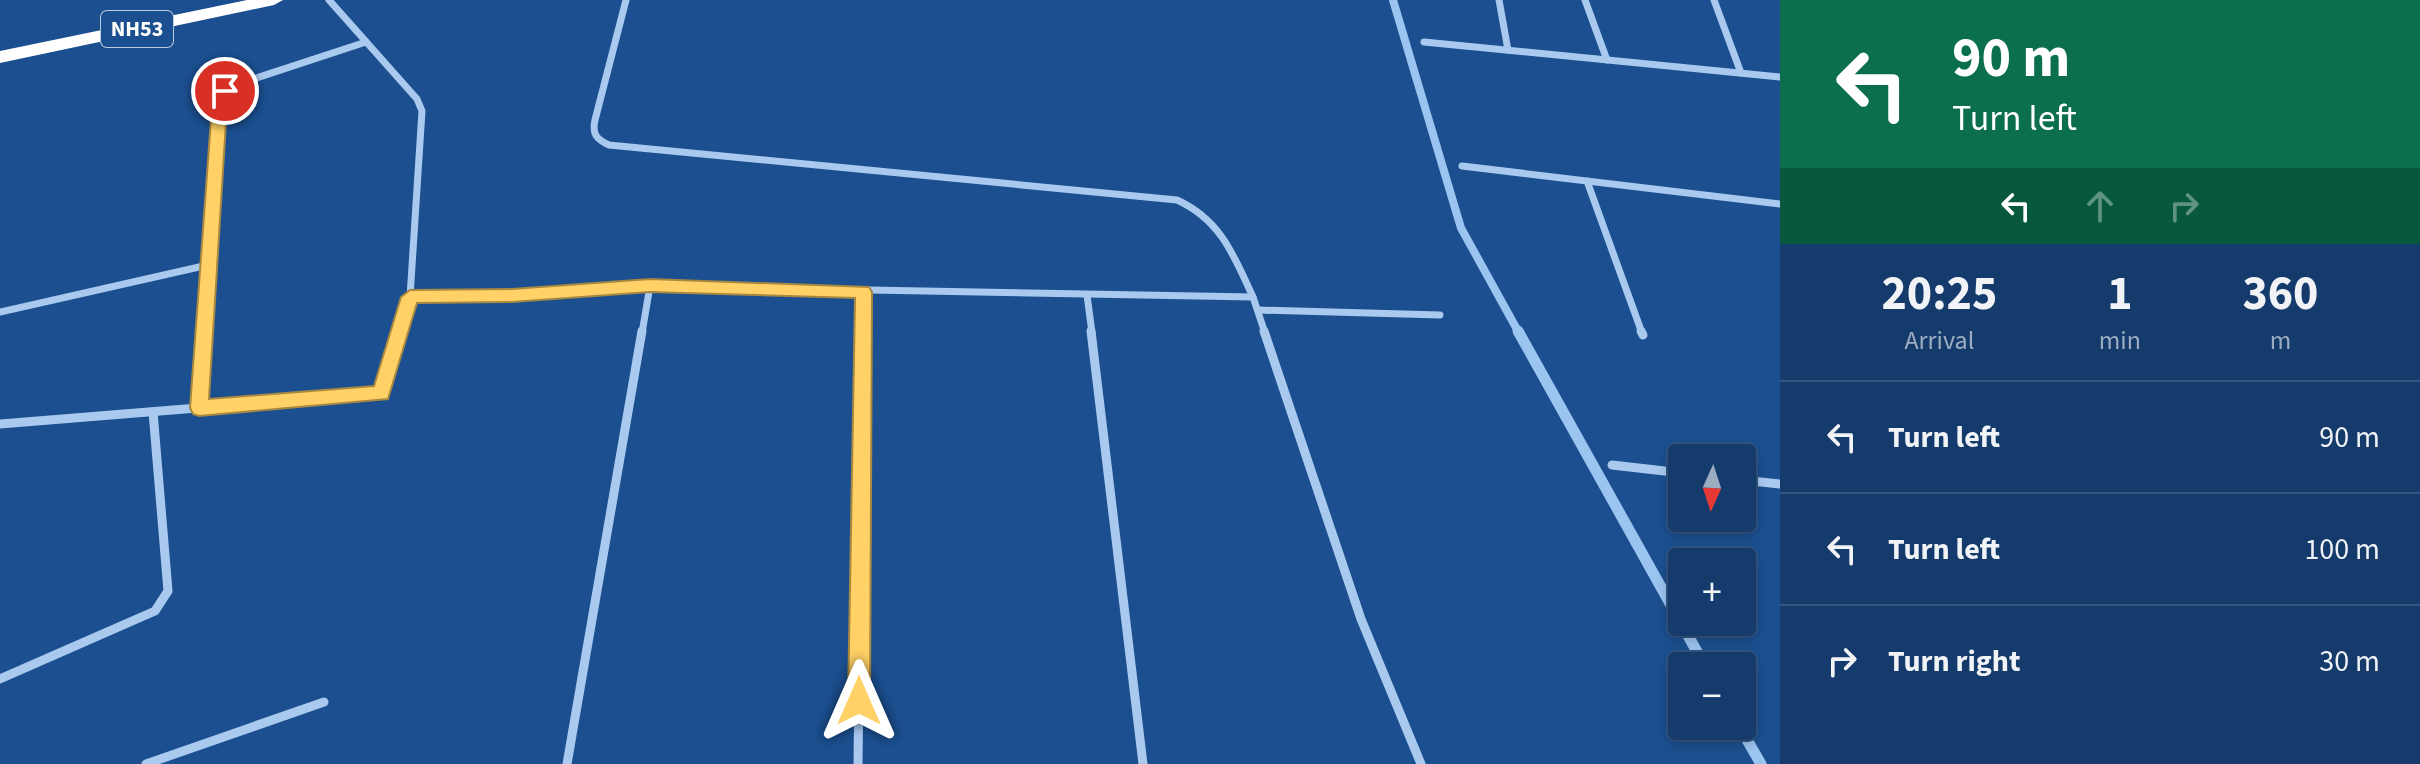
<!DOCTYPE html>
<html lang="en">
<head>
<meta charset="utf-8">
<style>
  :root { --surface:#143b6b; --page:#214673; --text:#f1f3f6; --muted:#9dadc1; --line:#33557e }
  body { margin:0; font-family:"Source Sans 3",sans-serif; background:var(--page); color:var(--text); height:100vh; display:flex; flex-direction:column; font-size:30px; white-space:nowrap }
  * { box-sizing:border-box; margin:0 }
  p { font-size:26px; color:var(--muted) }
  .icon { flex:none; width:44px; height:44px; fill:none; stroke:currentColor; stroke-width:2; stroke-linecap:round; stroke-linejoin:round }
  .map { position:relative; flex:1; overflow:hidden }
  .sheet { display:flex; flex-direction:column; background:var(--surface); width:640px }
  .sheet>* { flex:none }
  .banner { background:#0b6e4f; color:#fff; overflow:hidden }
  .needle { width:52px; rotate:183deg }
  .buttons { position:absolute; left:1668px; top:444px; display:grid; gap:16px }
  .buttons a { display:grid; place-items:center; width:88px; height:88px; border-radius:8px; background:var(--surface); box-shadow:0 4px 12px #0003,0 0 0 2px var(--line); font-size:40px }
  .pin { position:absolute; display:grid; place-items:center; width:68px; height:68px; color:#fff; margin:-34px; border:4px solid #fff; border-radius:50%; box-shadow:0 2px 8px #0007 }
  .me { position:absolute; width:88px; margin:-44px; rotate:0deg; stroke-linejoin:round; filter:drop-shadow(0 0 6px #0008) }
  .turn { display:flex; align-items:center; gap:28px; height:168px; padding:0 40px; font-size:36px }
  .turn .icon { width:104px; height:104px; stroke-width:2.5 }
  .turn b { display:block; font-size:56px; line-height:68px }
  .lanes { display:flex; align-items:center; height:76px; padding:0 40px; background:#0003; justify-content:center; gap:40px; direction:ltr }
  .lanes .off { opacity:.35 }
  .eta { display:flex; justify-content:space-evenly; align-items:center; height:136px; text-align:center }
  .eta b { font-size:48px; font-weight:700; line-height:56px }
  ul { padding:0; list-style:none }
  li { display:flex; align-items:center; gap:24px; height:112px; padding:0 40px; border-top:2px solid var(--line) }
  li div { flex:1 }
  li b { display:block; font-size:30px }
  li em { font-style:normal }
  main { display:flex; flex:1; min-height:0 }
  .map>svg:first-child { display:block }
  .lines { fill:none; stroke-linecap:round; stroke-linejoin:round }
  .stream-far1 { stroke:#9cc4f0; stroke-width:8 }
  .stream { stroke:#9cc4f0; stroke-width:11 }
  .street-far1 { stroke:#a9c9ee; stroke-width:7 }
  .street { stroke:#a9c9ee; stroke-width:9 }
  .highway { fill:#fff; fill-rule:evenodd }
  .route { fill:#ffd166; stroke:#a68842; stroke-width:2 }
  .labels { text-anchor:middle; dominant-baseline:central; stroke-width:6; stroke-linejoin:round; paint-order:stroke }
  .shield { fill:#1b4f8f; stroke:#bbcadd; stroke-width:2 }
  .shield-label { font-size:22px; font-weight:bold; fill:#fff }
</style>
</head>
<body>
<main>
<div class="map">
<svg width="1780" height="764" viewBox="0 0 1780 764">
  <rect width="100%" height="100%" fill="#1b4f8f"/>
  <g class="lines">
    <polyline class="stream-far1" points="1393,0 1461,228 1519,333"/>
    <g class="stream">
      <polyline points="1518,331 1705,666"/>
      <polyline points="1739,726 1761,764"/>
    </g>
    <g class="street-far1">
      <polyline points="329,0 417,99 422,111 410,297"/>
      <path d="M626,0L595,120C592,134 596,139 609,145L1177,200C1221,220 1234,256 1253,297"/>
      <polyline points="1499,0 1508,50"/>
      <polyline points="1585,0 1607,60"/>
      <polyline points="1714,0 1741,73"/>
      <polyline points="1424,42 1780,77"/>
      <polyline points="1462,166 1780,204"/>
      <polyline points="1587,181 1642,333"/>
      <polyline points="1087,295 1092,333"/>
      <polyline points="1258,310 1440,315"/>
      <polyline points="0,312 208,265"/>
      <polyline points="204,333 221,98 235,85 366,42"/>
      <polyline points="399,333 410,297 512,296 650,286 1253,297 1265,333"/>
      <polyline points="642,333 650,286"/>
      <polyline points="863,333 863,292"/>
    </g>
    <g class="street">
      <polyline points="1091,331 1143,764"/>
      <polyline points="1264,331 1361,619 1421,764"/>
      <polyline points="1641,331 1643,335"/>
      <polyline points="199,408 204,331"/>
      <polyline points="0,424 381,393 400,331"/>
      <polyline points="1612,465 1682,473"/>
      <polyline points="1742,480 1780,484"/>
      <polyline points="0,679 155,611 168,591 153,412"/>
      <polyline points="146,764 324,702"/>
      <polyline points="567,764 642,331"/>
      <polyline points="858,764 863,331"/>
    </g>
    <polygon class="highway" points="247,0 283,0 274,5 0,63 0,51"/>
  </g>
  <polygon class="route" points="225,87 232,91 227,105 209,399 374,386 401,297 410,290 512,289 650,279 869,287 872,292 870,701 866,709 859,712 851,709 848,701 855,298 650,292 512,302 417,303 388,399 199,416 193,414 190,408 212,105 220,88"/>
  <g class="labels">
    <rect class="shield" x="101" y="11" width="72" height="36" rx="6"/>
    <g class="shield-label">
      <text x="137" y="29">NH53</text>
    </g>
  </g>
</svg>
<div class="buttons">
<a><svg class="needle" viewBox="-14 -14 28 28"><path d="M0-13l5 13h-10z" fill="#e53935"/><path d="M0 13l5-13h-10z" fill="#9dadc1"/></svg></a>
<a>+</a>
<a>−</a>
</div>
<div class="pin" style="left:225px;top:91px;background:#d93025"><svg class="icon" aria-label="arrive" viewBox="0 0 24 24"><path d="M6 21V4h12l-3 4 3 4H6"/></svg></div>
<svg class="me" style="left:859px;top:701px" viewBox="-20 -20 40 40"><path d="M0-17L14 15 0 8-14 15z" fill="#ffd166" stroke="#fff" stroke-width="4"/></svg>
</div>
<section class="sheet">
<div class="banner">
<div class="turn"><svg class="icon" aria-label="left" viewBox="0 0 24 24"><path d="M17 20v-9H6M10 6l-5 5 5 5"/></svg><div><b>90 m</b>Turn left</div></div>
<div class="lanes"><svg class="icon" aria-label="left" viewBox="0 0 24 24"><path d="M17 20v-9H6M10 6l-5 5 5 5"/></svg><svg class="icon off" aria-label="ahead" viewBox="0 0 24 24"><path d="M12 20V5M6 11l6-6 6 6"/></svg><svg class="icon off" aria-label="right" viewBox="0 0 24 24"><path d="M7 20v-9h11M14 6l5 5-5 5"/></svg></div>
</div>
<div class="eta">
<div><b>20:25</b><p>Arrival</p></div>
<div><b>1</b><p>min</p></div>
<div><b>360</b><p>m</p></div>
</div>
<ul>
<li><svg class="icon" aria-label="left" viewBox="0 0 24 24"><path d="M17 20v-9H6M10 6l-5 5 5 5"/></svg><div><b>Turn left</b></div><em>90 m</em></li>
<li><svg class="icon" aria-label="left" viewBox="0 0 24 24"><path d="M17 20v-9H6M10 6l-5 5 5 5"/></svg><div><b>Turn left</b></div><em>100 m</em></li>
<li><svg class="icon" aria-label="right" viewBox="0 0 24 24"><path d="M7 20v-9h11M14 6l5 5-5 5"/></svg><div><b>Turn right</b></div><em>30 m</em></li>
</ul>
</section>
</main>
</body>
</html>
